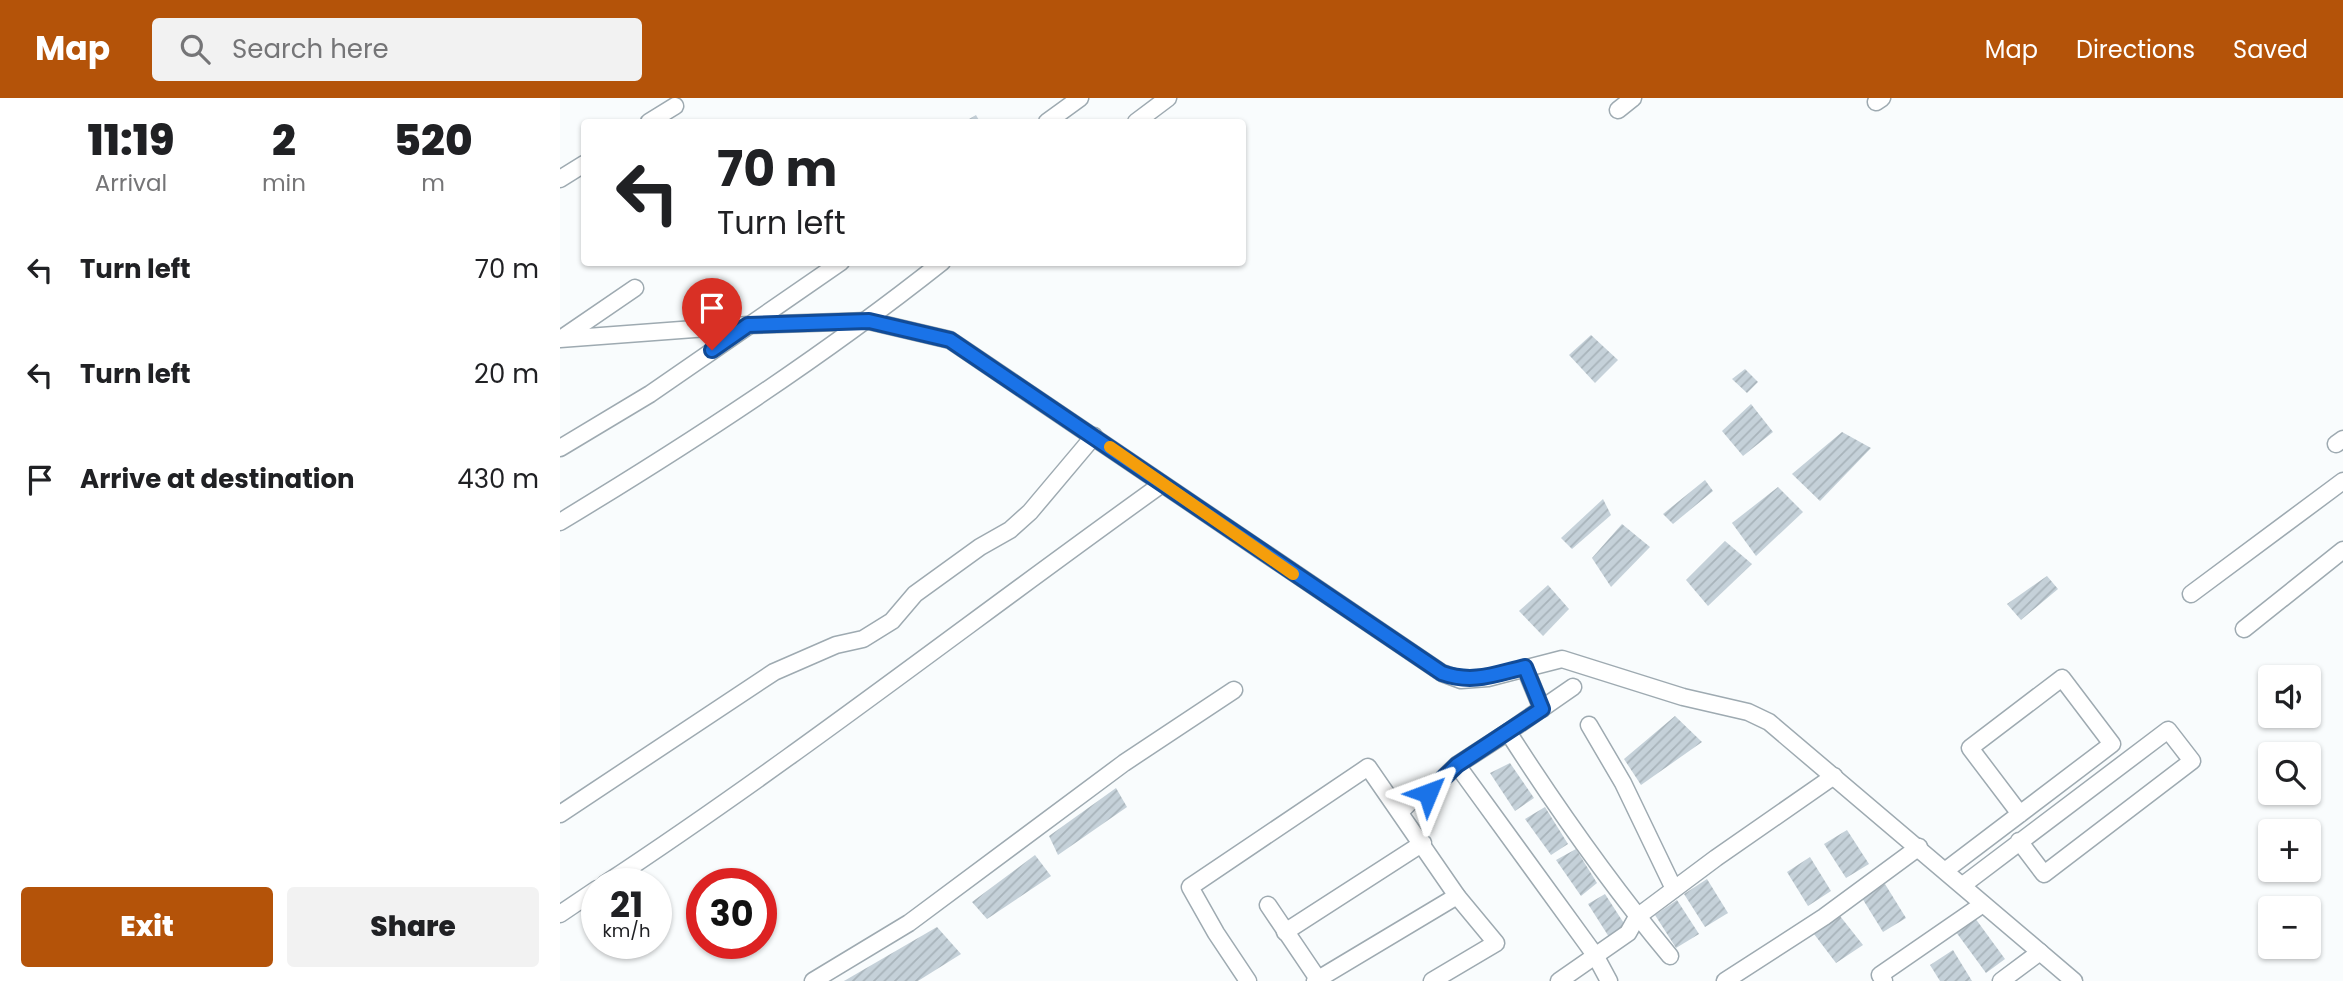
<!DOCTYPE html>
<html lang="en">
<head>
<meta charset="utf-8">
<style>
  :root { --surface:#fff; --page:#f2f2f2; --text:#202124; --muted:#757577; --accent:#b45309 }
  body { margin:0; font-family:Poppins,sans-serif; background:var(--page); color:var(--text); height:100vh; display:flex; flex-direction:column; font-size:26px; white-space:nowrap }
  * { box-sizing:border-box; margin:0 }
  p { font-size:23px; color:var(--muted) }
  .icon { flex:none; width:38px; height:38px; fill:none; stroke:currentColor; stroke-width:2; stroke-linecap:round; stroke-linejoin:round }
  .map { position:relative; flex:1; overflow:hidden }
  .panel { display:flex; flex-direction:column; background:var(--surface); width:560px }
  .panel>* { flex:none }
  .top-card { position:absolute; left:21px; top:21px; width:665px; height:147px; border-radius:7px; box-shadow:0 2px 5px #0004; background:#fff; color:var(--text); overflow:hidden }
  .fabs { position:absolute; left:1698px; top:567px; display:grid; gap:14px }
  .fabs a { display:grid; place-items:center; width:63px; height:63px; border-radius:7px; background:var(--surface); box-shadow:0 2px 5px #0004; font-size:35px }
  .speed { position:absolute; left:21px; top:770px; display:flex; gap:14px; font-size:35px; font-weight:700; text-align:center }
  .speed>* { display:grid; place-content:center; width:91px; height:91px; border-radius:50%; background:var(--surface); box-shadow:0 2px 5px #0004; line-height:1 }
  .speed small { font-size:18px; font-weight:400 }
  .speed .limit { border:10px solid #d22; background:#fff; color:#111 }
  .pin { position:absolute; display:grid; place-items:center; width:60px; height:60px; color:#fff; margin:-72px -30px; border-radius:50% 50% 50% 0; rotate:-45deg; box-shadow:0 0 7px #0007 }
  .pin .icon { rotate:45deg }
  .me { position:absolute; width:77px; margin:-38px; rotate:46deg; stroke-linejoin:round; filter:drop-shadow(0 0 5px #0008) }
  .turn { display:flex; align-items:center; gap:24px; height:147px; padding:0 21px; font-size:32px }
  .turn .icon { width:91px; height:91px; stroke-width:2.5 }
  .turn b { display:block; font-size:49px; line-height:60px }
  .eta { display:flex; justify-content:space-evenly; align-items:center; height:119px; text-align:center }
  .eta b { font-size:42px; font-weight:800; line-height:49px }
  .cta { display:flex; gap:14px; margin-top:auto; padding:14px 21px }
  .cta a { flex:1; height:80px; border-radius:7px; background:var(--accent); color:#fff; font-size:28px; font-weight:800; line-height:80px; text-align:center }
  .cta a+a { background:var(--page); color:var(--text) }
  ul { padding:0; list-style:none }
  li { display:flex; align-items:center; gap:21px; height:105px; padding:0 21px }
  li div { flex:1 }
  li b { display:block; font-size:26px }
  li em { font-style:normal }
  header { display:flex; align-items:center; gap:42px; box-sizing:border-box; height:98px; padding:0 35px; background:var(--accent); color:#fff }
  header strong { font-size:33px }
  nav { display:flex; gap:38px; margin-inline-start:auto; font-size:24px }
  .search { width:490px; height:63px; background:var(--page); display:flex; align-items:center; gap:18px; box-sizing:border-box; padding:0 24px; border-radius:7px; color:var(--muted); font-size:26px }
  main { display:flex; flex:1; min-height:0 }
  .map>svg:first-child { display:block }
  .building { fill:url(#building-hatch) }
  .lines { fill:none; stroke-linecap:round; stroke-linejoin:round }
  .minor-casing { stroke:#9eaab1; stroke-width:19 }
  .minor { stroke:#fff; stroke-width:16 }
  .route-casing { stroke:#114b97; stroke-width:18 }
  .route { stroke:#1a73e8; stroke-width:12 }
  .slow { stroke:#f59e0b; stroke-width:12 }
</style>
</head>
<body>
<header>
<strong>Map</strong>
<div class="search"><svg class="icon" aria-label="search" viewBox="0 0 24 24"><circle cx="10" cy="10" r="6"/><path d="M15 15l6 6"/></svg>Search here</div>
<nav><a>Map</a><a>Directions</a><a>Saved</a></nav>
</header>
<main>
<section class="panel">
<div class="eta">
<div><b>11:19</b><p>Arrival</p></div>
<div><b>2</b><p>min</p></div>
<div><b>520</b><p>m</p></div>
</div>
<ul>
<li><svg class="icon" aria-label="left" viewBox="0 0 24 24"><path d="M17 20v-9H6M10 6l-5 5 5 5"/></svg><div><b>Turn left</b></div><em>70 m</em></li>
<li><svg class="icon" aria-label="left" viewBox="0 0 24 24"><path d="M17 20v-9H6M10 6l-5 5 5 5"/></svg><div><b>Turn left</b></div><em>20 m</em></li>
<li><svg class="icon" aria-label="arrive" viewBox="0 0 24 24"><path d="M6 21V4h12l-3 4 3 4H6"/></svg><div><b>Arrive at destination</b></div><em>430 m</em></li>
</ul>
<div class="cta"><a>Exit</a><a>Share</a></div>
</section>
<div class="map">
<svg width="1783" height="883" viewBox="0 0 1783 883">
  <defs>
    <pattern id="building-hatch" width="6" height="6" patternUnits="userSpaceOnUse" patternTransform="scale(1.75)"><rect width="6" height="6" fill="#c5d1d9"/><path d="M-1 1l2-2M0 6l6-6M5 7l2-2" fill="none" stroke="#a8b3ba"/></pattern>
  </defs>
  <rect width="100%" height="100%" fill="#f9fcfd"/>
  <g class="building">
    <polygon points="416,17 420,24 404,24"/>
    <polygon points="1031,237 1058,262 1035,285 1009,257"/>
    <polygon points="1185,271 1198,284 1187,295 1172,281"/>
    <polygon points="1191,306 1213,334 1183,358 1162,333"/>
    <polygon points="1282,334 1311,350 1260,403 1232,376"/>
    <polygon points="1145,382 1153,393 1113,426 1103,416"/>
    <polygon points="1218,389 1243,414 1196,458 1172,425"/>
    <polygon points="1043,401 1051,417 1012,451 1001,440"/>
    <polygon points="1062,426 1090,449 1051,489 1032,460"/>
    <polygon points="1165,443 1192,466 1148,508 1126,482"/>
    <polygon points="1487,478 1498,491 1461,522 1447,506"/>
    <polygon points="988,487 1009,511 983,538 959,513"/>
    <polygon points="1115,618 1142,644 1081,687 1064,661"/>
    <polygon points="950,665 974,700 955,713 930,675"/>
    <polygon points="556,690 567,709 498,757 489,738"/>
    <polygon points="985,709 1008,746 991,757 965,721"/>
    <polygon points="1287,732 1309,766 1286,780 1264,746"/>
    <polygon points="1016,751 1037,785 1021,798 996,762"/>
    <polygon points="475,757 491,778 427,821 412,804"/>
    <polygon points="1250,759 1271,793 1248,808 1227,774"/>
    <polygon points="1147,781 1168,815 1145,829 1124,796"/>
    <polygon points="1325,786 1346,820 1323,834 1302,800"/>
    <polygon points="1045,796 1067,830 1049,839 1028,806"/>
    <polygon points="1117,802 1139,836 1116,850 1095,817"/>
    <polygon points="1280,818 1303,847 1276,865 1254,836"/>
    <polygon points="1415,820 1445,861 1426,875 1396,834"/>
    <polygon points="377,829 401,856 358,883 284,883"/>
    <polygon points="1393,852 1412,883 1380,883 1370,867"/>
  </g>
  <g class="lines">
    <g class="minor-casing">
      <g id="minor">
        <polyline points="1316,4 1322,0"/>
        <polyline points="1058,12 1073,0"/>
        <polyline points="89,24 115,8"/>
        <polyline points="487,24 520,0"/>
        <polyline points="576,24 608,0"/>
        <polyline points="0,81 24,66"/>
        <polyline points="2,240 75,190"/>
        <polyline points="0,241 188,227 309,223 390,242 882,575 901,582 928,580 1002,561 1123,599 1188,614 1209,624 1514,883"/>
        <polyline points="1776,346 1783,341"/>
        <polyline points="0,350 90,296 281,164"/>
        <path d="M0,424C132,344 261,260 382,164"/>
        <polyline points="1631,496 1783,383"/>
        <polyline points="1684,531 1783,452"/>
        <polyline points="965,570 982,611"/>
        <polyline points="1029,627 1063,685 1114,791"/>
        <polyline points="948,634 1013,589"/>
        <polyline points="841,713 851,703 868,695 897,667"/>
        <polyline points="0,716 214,574 276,547 303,541 332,523 355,496 420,449 450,432 470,414 534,338"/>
        <polyline points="1386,772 1552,646 1502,580 1410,650 1460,716"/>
        <path d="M45,786C236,660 416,519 602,386"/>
        <polyline points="1403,787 1608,632 1632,663 1484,776 1459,743"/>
        <polyline points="708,807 758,881"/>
        <polyline points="0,816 37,791"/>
        <polyline points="725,834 863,745"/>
        <polyline points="253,883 349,825 564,665 674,592"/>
        <polyline points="688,883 656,835 630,789 808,669 897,798 936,845 872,883"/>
        <polyline points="755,883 897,798"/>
        <polyline points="999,883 1068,835 1077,819 1156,760 1274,678"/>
        <path d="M1049,883L1035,857L897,667L948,634C998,712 1051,787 1110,858"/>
        <polyline points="1165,883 1264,819 1359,749"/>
        <polyline points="1324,883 1320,877 1423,806"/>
        <polyline points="1441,883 1480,854"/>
      </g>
    </g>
    <use href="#minor" class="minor"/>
  </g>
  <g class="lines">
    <g class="route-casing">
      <path id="route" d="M152,252L188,227L309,223L390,242L882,575C913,586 935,576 965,569L982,611L897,667L868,695"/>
    </g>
    <use href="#route" class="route"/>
    <polyline class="slow" points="550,349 733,476"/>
  </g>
</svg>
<div class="fabs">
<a><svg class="icon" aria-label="sound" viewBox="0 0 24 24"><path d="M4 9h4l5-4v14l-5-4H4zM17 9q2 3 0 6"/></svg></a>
<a><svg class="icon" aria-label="search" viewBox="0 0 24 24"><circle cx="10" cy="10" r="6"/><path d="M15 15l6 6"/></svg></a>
<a>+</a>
<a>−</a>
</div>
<div class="speed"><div>21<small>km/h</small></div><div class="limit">30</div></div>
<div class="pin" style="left:152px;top:252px;background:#d93025"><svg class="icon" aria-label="arrive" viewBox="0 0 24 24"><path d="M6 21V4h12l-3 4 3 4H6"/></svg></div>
<svg class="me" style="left:868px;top:695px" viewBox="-20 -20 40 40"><path d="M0-17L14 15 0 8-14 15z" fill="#1a73e8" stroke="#fff" stroke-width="4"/></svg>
<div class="top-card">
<div class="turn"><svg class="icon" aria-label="left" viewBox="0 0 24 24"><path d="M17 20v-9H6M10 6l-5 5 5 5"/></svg><div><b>70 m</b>Turn left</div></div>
</div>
</div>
</main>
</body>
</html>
